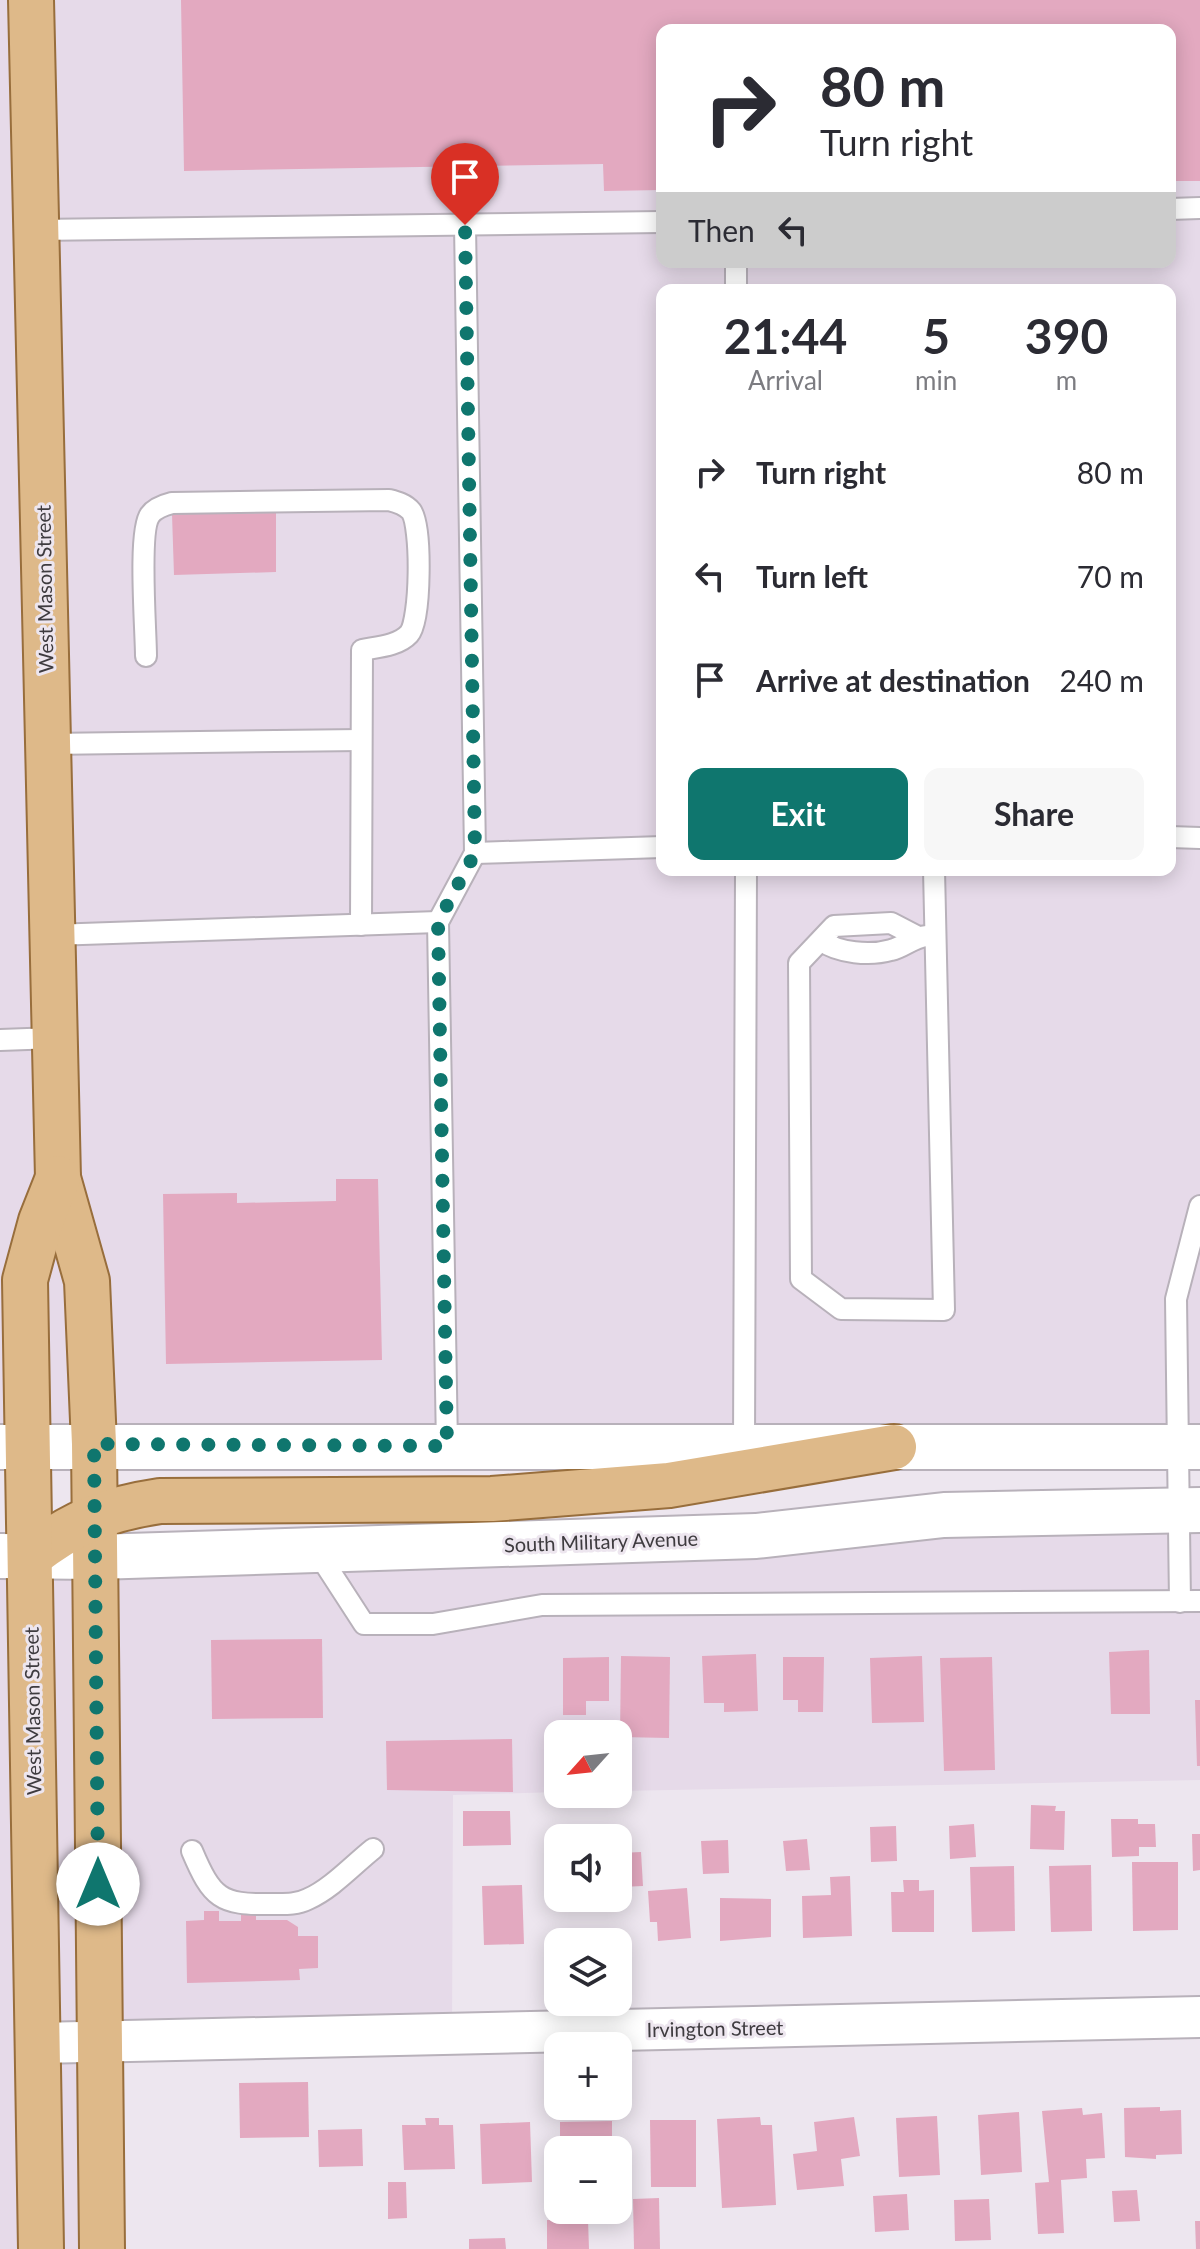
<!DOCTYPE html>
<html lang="en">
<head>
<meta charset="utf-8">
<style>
  :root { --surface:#fff; --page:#f7f7f7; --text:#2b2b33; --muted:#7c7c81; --accent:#0f766e }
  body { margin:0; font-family:Lato,sans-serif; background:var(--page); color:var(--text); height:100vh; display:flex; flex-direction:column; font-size:30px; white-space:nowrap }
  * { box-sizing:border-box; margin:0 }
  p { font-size:26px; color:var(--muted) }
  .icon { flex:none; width:44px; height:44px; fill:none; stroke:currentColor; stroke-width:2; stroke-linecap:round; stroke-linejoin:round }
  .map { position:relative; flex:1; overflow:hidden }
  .side { position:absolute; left:656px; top:284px; width:520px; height:592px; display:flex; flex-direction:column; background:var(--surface); border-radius:16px; box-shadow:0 4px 20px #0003 }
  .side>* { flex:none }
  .banner { position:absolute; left:656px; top:24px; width:520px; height:244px; border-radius:16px; box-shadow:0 4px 20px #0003; background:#fff; color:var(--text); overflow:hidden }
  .needle { width:52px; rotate:243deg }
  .controls { position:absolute; left:544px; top:1720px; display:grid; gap:16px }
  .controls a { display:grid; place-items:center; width:88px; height:88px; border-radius:16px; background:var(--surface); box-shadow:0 4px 20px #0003; font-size:40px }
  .pin { position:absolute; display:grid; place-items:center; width:68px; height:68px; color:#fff; margin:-82px -34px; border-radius:50% 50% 50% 0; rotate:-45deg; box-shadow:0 0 8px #0007 }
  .pin .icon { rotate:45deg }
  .me { position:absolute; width:88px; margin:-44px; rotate:0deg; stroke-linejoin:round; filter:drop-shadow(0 0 6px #0008) }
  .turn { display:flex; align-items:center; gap:28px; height:168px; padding:0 32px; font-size:36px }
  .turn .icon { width:104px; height:104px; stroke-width:2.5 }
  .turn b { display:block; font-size:56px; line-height:68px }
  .then { display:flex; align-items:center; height:76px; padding:0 32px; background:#0003; gap:16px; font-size:30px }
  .eta { display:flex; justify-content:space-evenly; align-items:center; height:136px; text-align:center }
  .eta b { font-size:48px; font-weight:700; line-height:56px }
  .primary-button { display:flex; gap:16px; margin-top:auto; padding:16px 32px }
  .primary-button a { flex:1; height:92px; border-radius:16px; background:var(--accent); color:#fff; font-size:32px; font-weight:700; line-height:92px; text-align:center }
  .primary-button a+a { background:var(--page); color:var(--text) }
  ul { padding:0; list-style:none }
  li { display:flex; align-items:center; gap:24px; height:104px; padding:0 32px }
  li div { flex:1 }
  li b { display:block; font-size:30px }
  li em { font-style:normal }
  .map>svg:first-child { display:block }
  .built { fill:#e6dae9; fill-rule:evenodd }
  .building { fill:#e3a9c0 }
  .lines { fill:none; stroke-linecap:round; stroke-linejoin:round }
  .lane-casing { stroke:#b8b1ba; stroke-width:24 }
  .street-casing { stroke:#b8b1ba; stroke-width:44 }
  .secondary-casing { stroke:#b8b1ba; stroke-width:48 }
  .primary-casing { stroke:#986e3c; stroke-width:48 }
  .lane { stroke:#fff; stroke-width:20 }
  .street { stroke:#fff; stroke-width:40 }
  .secondary { stroke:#fff; stroke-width:44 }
  .primary { stroke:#deb989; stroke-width:44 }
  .route { stroke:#0f766e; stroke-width:14; stroke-dasharray:0 25.2 }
  .labels { text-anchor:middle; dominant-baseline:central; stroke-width:6; stroke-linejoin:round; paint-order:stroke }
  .street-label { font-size:20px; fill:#3e3b3f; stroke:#ede6ef }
</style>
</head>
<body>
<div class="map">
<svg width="1200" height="2249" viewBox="0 0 1200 2249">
  <rect width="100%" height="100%" fill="#ede6ef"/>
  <g class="built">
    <path d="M0,0H1200V1447H0ZM662,30H1170V262H662ZM662,290H1170V870H662Z"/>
    <polygon points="1200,1510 1200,1780 618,1791 618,1734 558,1734 558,1792 453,1795 452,2034 77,2043 79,2249 0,2249 0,1556"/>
  </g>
  <g class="building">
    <polygon points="181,0 1200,0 1200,181 1170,181 1170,30 662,30 662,190 604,191 603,164 184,171"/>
    <polygon points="276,513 276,572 174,575 172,514"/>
    <polygon points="336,1179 378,1179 382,1360 166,1364 163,1194 237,1193 237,1203 336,1201"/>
    <polygon points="322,1639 323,1718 212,1719 211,1640"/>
    <polygon points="1149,1650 1150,1714 1111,1714 1109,1652"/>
    <polygon points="756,1654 758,1711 724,1712 724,1703 704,1703 702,1656"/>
    <polygon points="621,1656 670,1657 669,1738 620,1737"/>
    <polygon points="922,1656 924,1722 872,1723 870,1658"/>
    <polygon points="609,1657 609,1701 586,1701 586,1715 563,1715 563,1658"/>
    <polygon points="783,1657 824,1657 823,1712 798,1712 798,1700 783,1700"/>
    <polygon points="992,1657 995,1770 944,1771 940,1658"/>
    <polygon points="1195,1700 1200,1700 1200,1766 1197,1766"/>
    <polygon points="512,1739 513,1792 387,1790 386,1741"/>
    <polygon points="1031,1805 1056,1806 1055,1811 1065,1811 1064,1850 1030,1849"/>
    <polygon points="463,1811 510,1811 511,1845 463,1846"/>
    <polygon points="1111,1819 1138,1819 1138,1824 1155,1824 1156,1847 1139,1847 1139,1856 1112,1857"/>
    <polygon points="974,1824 976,1857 950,1859 949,1826"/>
    <polygon points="896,1826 897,1861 871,1862 870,1827"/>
    <polygon points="1192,1834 1200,1834 1200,1870 1193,1871"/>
    <polygon points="807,1839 810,1870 786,1871 783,1841"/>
    <polygon points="728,1840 729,1873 703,1874 701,1841"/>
    <polygon points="641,1852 643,1886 621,1887 620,1853"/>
    <polygon points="1132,1862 1178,1862 1178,1930 1133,1931"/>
    <polygon points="1091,1865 1092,1931 1051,1932 1049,1866"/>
    <polygon points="1014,1866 1015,1931 972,1932 970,1867"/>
    <polygon points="850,1876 852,1936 803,1938 802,1896 831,1895 830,1877"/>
    <polygon points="903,1880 919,1880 919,1891 934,1890 934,1932 892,1932 891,1892 904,1892"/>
    <polygon points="522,1885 524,1944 484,1945 482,1886"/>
    <polygon points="687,1888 691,1938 658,1941 657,1922 650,1922 648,1891"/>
    <polygon points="720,1898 771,1899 771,1937 720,1941"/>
    <polygon points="204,1911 219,1911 219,1921 241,1921 241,1913 256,1913 256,1920 287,1920 298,1927 298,1936 318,1936 318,1968 299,1969 300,1980 187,1983 186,1921 204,1920"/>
    <polygon points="308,2082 309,2137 240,2138 239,2083"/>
    <polygon points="1160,2107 1160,2111 1181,2110 1182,2154 1156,2155 1156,2159 1125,2157 1124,2108"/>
    <polygon points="1082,2108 1083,2115 1102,2113 1105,2158 1086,2159 1087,2178 1061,2180 1064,2233 1038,2234 1035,2183 1049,2182 1042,2111"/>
    <polygon points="1019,2112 1022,2172 981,2175 978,2115"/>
    <polygon points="937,2116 940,2175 899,2177 896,2118"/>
    <polygon points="760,2117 761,2125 772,2125 776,2205 722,2208 717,2119"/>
    <polygon points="854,2117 860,2156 841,2159 844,2186 797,2190 793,2154 817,2151 814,2122"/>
    <polygon points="425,2118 439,2118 439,2125 453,2125 455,2169 404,2170 402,2125 426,2125"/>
    <polygon points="650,2120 696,2120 696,2187 651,2187"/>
    <polygon points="612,2121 612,2150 560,2150 560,2122"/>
    <polygon points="530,2122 532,2182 482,2184 480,2124"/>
    <polygon points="362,2129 363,2166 319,2167 318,2130"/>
    <polygon points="388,2182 406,2182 407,2218 388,2219"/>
    <polygon points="1137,2190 1140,2221 1114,2222 1112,2191"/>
    <polygon points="907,2194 909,2230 875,2232 873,2196"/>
    <polygon points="659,2198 660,2249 634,2249 633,2199"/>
    <polygon points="989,2199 991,2240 955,2241 954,2200"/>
    <polygon points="547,2220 588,2220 589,2249 547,2249"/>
    <polygon points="1195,2221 1200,2221 1200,2249 1196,2249"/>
    <polygon points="505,2238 506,2249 469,2249 469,2239"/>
  </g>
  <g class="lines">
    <g class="lane-casing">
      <g id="lane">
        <polyline points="1170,209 1200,208"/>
        <polyline points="36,230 662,222"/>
        <polyline points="736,262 736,290"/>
        <path d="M146,656C146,631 138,531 150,515C155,508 164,505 172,503L389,500C397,502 405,504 411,511C422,525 421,621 409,634C398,646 377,647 362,650L361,925"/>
        <polyline points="48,744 361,740"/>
        <polyline points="1170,837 1200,838"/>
        <polyline points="475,853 662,847"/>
        <polyline points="52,935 438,922"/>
        <polyline points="918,937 891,923 834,926 799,963 801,1279 841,1309 944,1310 934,870"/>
        <path d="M822,941C838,953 870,956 891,950C904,947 913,937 927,936"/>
        <polyline points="0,1040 55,1038"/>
        <polyline points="447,1446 438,922 475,853 465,225"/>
        <polyline points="744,1446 746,870"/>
        <polyline points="316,1550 364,1624 433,1624 542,1605 1200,1601"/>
        <polyline points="1180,1602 1176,1299 1200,1206"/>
        <path d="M192,1851C212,1898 220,1905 271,1904C284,1904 296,1905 308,1899C331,1889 353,1865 373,1849"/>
      </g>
    </g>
    <g class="street-casing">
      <polyline id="street" points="38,2043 1200,2017"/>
    </g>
    <g class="secondary-casing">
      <g id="secondary">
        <polyline points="0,1447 1200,1447"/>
        <polyline points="0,1556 96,1557 756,1536 944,1515 1200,1510"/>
      </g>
    </g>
    <g class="primary-casing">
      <g id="primary">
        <polyline points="31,0 58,1178 87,1281 94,1444 102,2249"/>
        <path d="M30,1556C72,1523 106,1509 160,1501L492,1499L669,1485L894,1447"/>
        <polyline points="41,2249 25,1280 41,1221 58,1178"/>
      </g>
    </g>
    <use href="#lane" class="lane"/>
    <use href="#street" class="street"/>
    <use href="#secondary" class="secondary"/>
    <use href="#primary" class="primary"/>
  </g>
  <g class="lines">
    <polyline class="route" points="98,1884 94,1444 447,1446 438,922 475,853 465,225"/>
  </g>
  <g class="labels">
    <g class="street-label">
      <text transform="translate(44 589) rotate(-91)">West Mason Street</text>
      <text transform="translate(601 1541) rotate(-2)">South Military Avenue</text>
      <text transform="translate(32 1711) rotate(-91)">West Mason Street</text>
      <text transform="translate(715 2028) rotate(-1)">Irvington Street</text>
    </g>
  </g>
</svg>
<div class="controls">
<a><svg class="needle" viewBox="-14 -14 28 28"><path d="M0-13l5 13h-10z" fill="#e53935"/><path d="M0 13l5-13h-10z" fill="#7c7c81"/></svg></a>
<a><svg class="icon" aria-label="sound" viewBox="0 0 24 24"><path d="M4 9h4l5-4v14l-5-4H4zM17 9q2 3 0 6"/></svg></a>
<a><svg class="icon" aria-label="layers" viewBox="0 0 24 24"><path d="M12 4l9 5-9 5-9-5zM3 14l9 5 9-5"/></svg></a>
<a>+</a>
<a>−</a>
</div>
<div class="pin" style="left:465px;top:225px;background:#d93025"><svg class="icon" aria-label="arrive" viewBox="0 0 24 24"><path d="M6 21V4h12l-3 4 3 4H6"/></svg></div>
<svg class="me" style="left:98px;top:1884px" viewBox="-20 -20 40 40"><circle r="19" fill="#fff"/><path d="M0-13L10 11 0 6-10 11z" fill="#0f766e"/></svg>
<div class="banner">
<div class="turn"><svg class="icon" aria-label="right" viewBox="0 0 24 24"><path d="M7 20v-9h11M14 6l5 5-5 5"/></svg><div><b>80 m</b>Turn right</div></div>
<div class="then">Then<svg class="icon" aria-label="left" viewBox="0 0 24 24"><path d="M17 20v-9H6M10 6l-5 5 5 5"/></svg></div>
</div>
<section class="side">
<div class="eta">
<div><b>21:44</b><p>Arrival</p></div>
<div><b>5</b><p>min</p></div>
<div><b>390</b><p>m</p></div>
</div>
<ul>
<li><svg class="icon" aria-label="right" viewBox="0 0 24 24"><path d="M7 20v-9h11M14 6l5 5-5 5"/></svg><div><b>Turn right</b></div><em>80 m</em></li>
<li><svg class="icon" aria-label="left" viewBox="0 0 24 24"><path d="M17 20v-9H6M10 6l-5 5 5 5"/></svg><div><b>Turn left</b></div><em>70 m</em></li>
<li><svg class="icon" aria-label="arrive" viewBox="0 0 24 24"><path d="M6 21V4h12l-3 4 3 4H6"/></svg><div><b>Arrive at destination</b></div><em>240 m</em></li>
</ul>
<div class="primary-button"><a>Exit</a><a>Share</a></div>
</section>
</div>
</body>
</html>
